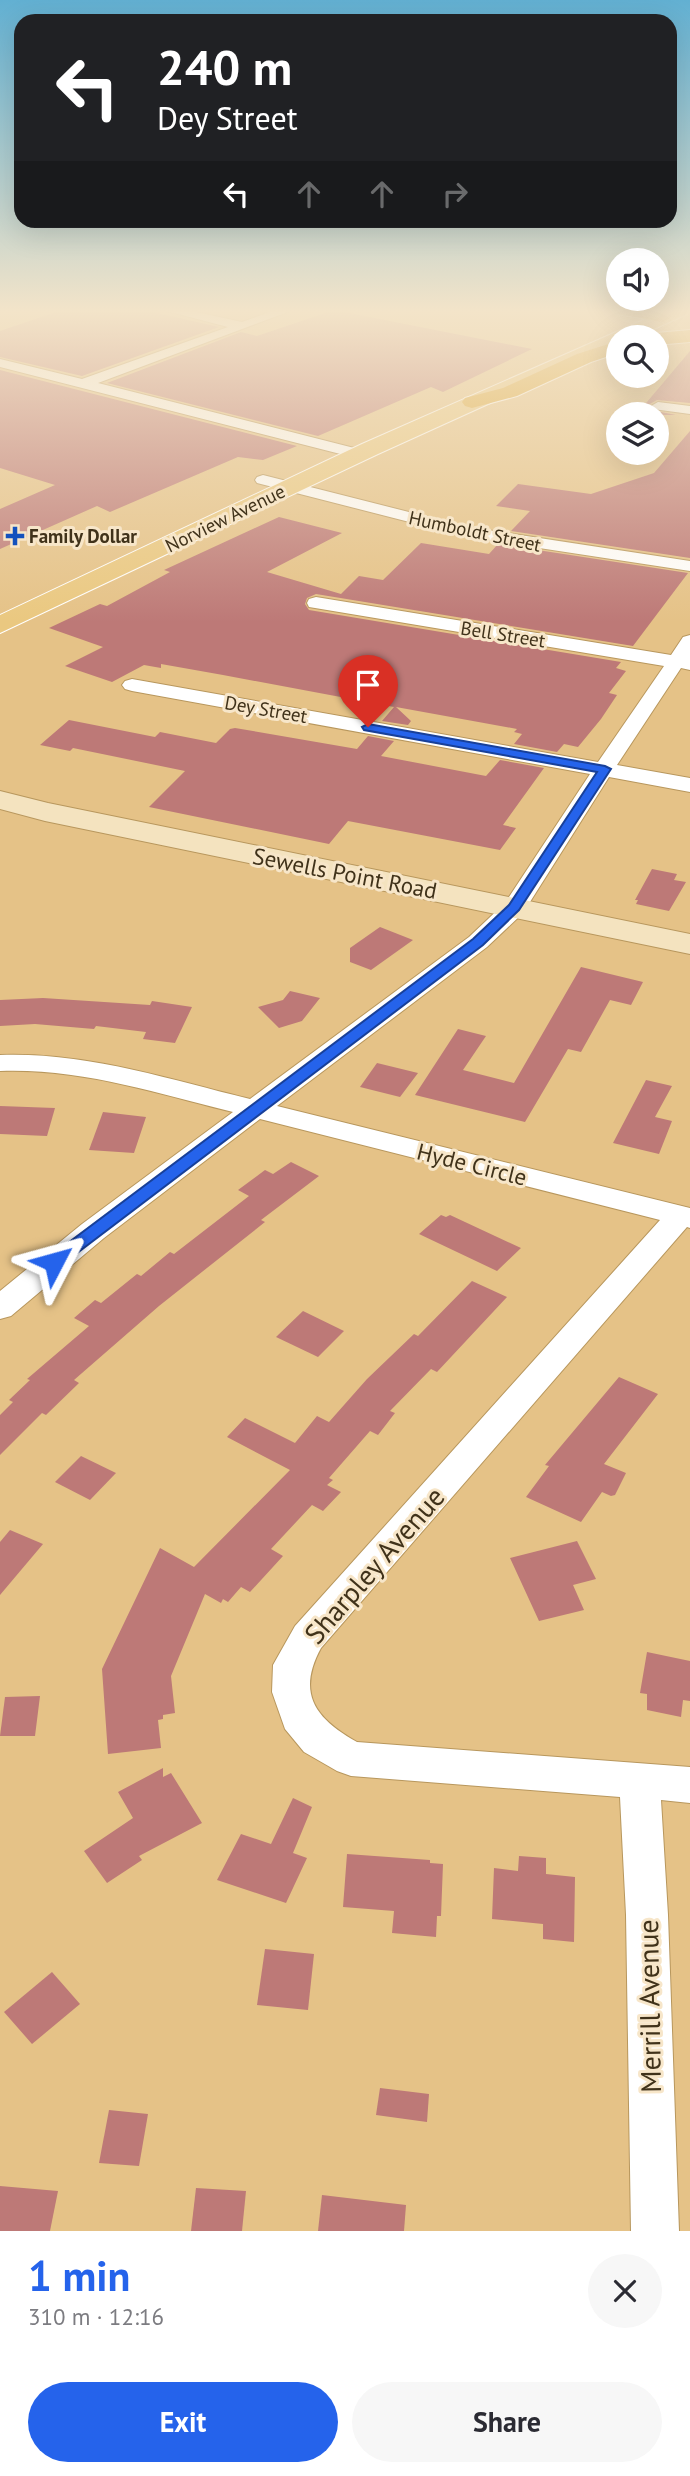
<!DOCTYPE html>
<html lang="en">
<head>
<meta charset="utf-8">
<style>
  :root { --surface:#fff; --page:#f7f7f7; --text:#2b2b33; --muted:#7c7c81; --accent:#2563eb }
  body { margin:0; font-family:"PT Sans",sans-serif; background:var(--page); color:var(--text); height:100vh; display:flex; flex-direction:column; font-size:26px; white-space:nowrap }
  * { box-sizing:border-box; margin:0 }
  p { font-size:23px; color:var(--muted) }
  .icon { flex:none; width:38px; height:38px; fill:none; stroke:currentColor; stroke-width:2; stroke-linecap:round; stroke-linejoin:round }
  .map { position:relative; height:2231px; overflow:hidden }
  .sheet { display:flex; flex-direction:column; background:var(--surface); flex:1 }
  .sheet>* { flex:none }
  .top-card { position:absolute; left:14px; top:14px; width:663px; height:214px; border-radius:21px; box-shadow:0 7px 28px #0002; background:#202124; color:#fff; overflow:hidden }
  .tools { position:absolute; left:606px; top:248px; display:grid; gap:14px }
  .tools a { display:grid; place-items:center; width:63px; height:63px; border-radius:50%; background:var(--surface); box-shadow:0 7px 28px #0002; font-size:35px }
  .pin { position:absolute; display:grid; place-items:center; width:60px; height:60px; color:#fff; margin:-72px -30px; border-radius:50% 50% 50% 0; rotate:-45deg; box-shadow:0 0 7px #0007 }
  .pin .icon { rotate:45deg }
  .me { position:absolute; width:77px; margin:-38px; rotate:51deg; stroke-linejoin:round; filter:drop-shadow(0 0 5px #0008) }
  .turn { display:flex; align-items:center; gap:24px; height:147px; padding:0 28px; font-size:32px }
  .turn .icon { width:91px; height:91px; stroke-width:2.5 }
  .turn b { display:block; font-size:49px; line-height:60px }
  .lanes { display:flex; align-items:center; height:66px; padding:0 28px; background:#0003; justify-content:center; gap:35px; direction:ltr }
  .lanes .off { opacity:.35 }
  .round { display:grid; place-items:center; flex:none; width:74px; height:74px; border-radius:37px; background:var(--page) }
  .overview { display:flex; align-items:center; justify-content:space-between; height:119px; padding:0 28px }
  h1 { font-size:42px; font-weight:800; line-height:52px; color:var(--accent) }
  .cta { display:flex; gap:14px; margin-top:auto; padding:14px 28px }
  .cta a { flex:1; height:80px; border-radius:42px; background:var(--accent); color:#fff; font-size:28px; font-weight:800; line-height:80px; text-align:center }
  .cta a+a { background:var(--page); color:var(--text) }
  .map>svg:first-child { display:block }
  .building { fill:#bd7977 }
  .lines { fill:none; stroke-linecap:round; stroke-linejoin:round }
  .minor-casing { stroke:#b8975d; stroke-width:2 }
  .secondary-casing { stroke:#b8975d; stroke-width:2 }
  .primary-casing { stroke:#fff; stroke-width:2 }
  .motorway-casing { stroke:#fff; stroke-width:2 }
  .minor { fill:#fff; fill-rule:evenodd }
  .secondary { fill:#f4e3bf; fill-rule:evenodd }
  .primary { fill:#eac880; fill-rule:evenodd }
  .motorway { fill:#dca32b; fill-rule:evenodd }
  .route { fill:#2563eb; stroke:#184099; stroke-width:2 }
  .poi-dot { fill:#1351bd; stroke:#f7e6c9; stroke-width:2.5 }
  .labels { text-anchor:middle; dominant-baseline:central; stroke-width:6; stroke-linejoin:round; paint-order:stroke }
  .far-street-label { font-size:19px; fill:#40321a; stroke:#f7e6c9 }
  .far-poi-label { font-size:19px; font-weight:bold; fill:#40321a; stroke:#f7e6c9; text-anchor:start }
  .street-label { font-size:23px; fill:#40321a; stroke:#f7e6c9 }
  .near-street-label { font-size:28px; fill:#40321a; stroke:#f7e6c9 }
</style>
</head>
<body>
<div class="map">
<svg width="690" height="2231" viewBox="0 0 690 2231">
  <rect width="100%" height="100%" fill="#e5c287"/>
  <g class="building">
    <polygon points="62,310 144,310 219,327 82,376 0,357 0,331"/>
    <polygon points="334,310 532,349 443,392 431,387 318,436 107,383 241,332 257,336"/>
    <polygon points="690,351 690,403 657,400 648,405 651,410 676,415 636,415"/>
    <polygon points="0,370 297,446 263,460 238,457 110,512 97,506 0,549 0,509 55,485 0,468"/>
    <polygon points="690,431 690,558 511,531 530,511 496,506 518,484 591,494 654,473"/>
    <polygon points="279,517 342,533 267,572 341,594 359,576 383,580 421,543 489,554 498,544 688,573 633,646 316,594 307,598 305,604 309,610 621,662 616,668 626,671 609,693 617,695 601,719 578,747 564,744 557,752 514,744 522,734 514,732 517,729 396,707 411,721 408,725 382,721 394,707 223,675 161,664 161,668 144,665 112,682 65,666 103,647 49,628 100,604 107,606 170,572 164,570"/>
    <polygon points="69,720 155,737 160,732 216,743 230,729 235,728 357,749 368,736 394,741 381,756 486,776 500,760 544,768 503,825 516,828 500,850 348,821 329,844 149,807 185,771 73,748 70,751 40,745"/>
    <polygon points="652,869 677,874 674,880 686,882 669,911 636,904 638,900 635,900"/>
    <polygon points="380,927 413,940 371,970 350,962 350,948"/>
    <polygon points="581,967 643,982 631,1005 610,1000 581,1052 568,1049 525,1122 415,1095 458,1029 486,1036 463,1070 514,1083"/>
    <polygon points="290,991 320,998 302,1021 279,1028 258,1007 283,1000"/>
    <polygon points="43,998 150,1005 152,1001 192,1007 175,1043 143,1039 146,1032 96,1026 94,1029 35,1024 0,1026 0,1000"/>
    <polygon points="377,1063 418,1073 400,1097 360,1087"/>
    <polygon points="646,1080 672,1086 655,1117 672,1121 659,1154 613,1143"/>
    <polygon points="0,1106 55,1108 47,1136 0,1134"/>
    <polygon points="103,1112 146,1117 134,1153 89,1150"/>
    <polygon points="291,1162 319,1176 261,1220 265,1222 159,1306 74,1380 79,1383 46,1415 42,1413 0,1455 0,1415 13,1402 9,1400 30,1380 27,1379 89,1326 74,1318 95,1300 101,1303 137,1274 141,1276 170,1252 174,1254 249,1196 238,1190 265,1170 273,1174"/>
    <polygon points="441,1215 446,1217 450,1215 521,1248 497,1271 419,1234"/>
    <polygon points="472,1281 507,1297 437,1372 431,1369 390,1411 395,1413 378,1435 370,1431 329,1478 333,1480 327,1485 341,1492 323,1511 312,1505 271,1549 283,1556 250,1592 241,1587 228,1602 223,1599 221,1603 205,1594 171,1676 175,1713 163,1715 163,1719 158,1720 161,1748 108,1754 102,1669 160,1548 194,1567 290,1470 227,1437 245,1418 295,1443 317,1416 329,1422 367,1379 414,1334 418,1336"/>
    <polygon points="303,1311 344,1331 318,1357 276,1337"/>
    <polygon points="619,1377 658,1394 604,1464 626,1473 615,1495 611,1496 602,1492 581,1522 526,1497 549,1466 545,1465"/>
    <polygon points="81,1456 116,1473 90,1500 55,1482"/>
    <polygon points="10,1530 43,1544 0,1595 0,1542"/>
    <polygon points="577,1541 596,1579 573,1585 584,1610 539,1621 510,1558"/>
    <polygon points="647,1652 690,1661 690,1701 683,1700 681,1717 647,1710 647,1694 640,1693"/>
    <polygon points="40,1696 35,1736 0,1736 5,1697"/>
    <polygon points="163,1768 163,1777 171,1773 202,1823 139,1856 142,1860 107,1883 84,1851 133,1818 118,1792"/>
    <polygon points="293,1798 312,1807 293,1853 307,1858 286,1903 217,1880 241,1834 271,1844"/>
    <polygon points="347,1854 430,1860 430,1863 443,1864 441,1916 437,1916 436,1937 392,1933 394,1911 343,1907"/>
    <polygon points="519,1856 546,1858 546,1874 575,1877 574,1942 543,1939 543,1924 492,1919 494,1868 518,1871"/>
    <polygon points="265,1949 314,1954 308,2010 257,2005"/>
    <polygon points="52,1972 80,2004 32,2044 4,2012"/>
    <polygon points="380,2088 429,2094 427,2122 376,2115"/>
    <polygon points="109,2110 148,2114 139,2166 99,2163"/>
    <polygon points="0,2186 58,2191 50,2231 0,2231"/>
    <polygon points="196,2188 246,2191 242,2231 191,2231"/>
    <polygon points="322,2195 406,2205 404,2231 318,2231"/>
  </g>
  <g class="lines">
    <g class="minor-casing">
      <g id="minor">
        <polygon points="163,310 187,310 242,322 275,310 293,310 98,383 366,451 368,454 366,457 360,459 0,367 0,359 82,379 228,327"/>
        <polygon points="658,402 690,406 690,414 653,409 651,406"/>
        <polygon points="263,475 468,527 690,561 690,571 468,537 257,483 255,480 257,477"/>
        <path d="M316,597L671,655L683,637L690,635V670L681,668L617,765L690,778V792L609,777L523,913L487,947L277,1106L690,1208V1228L687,1227L321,1648C296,1694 316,1719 357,1742L690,1767V1803L661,1800L668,1915L679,2231H631L626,1915L620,1797L351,1776L337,1771L304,1752L285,1729L272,1692L273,1665L295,1626L660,1220L260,1119L104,1238L11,1316L0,1319V1291L82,1224L233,1112C155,1093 81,1068 0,1071V1055C86,1052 168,1079 250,1099L469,937L505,903L590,774L132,691L125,689L122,685L125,681L132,679L598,762L664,666L309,607L307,603L309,599Z"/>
      </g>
    </g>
    <g class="secondary-casing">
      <polygon id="secondary" points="0,791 48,803 690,934 690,954 45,821 0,809"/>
    </g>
    <g class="primary-casing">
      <polygon id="primary" points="666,310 690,310 687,314 634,338 618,338 618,345 378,454 0,633 0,615 362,444"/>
    </g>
    <g class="motorway-casing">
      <g id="motorway">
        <polygon points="615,310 654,310 669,313 672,317 663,322 618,314"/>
        <polygon points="690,330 690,342 656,345 656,338 648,338 656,333"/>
        <polygon points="618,341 618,353 591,362 517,396 472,408 465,406 462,402 465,398 503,388 577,354"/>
      </g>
    </g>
    <use href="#minor" class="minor"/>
    <use href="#secondary" class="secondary"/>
    <use href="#primary" class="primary"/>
    <use href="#motorway" class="motorway"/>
  </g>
  <linearGradient id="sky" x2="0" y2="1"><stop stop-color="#62b0d2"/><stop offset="0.5" stop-color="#f3e4c9"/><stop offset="1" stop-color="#f3e4c9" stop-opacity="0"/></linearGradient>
  <rect width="690" height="622" fill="url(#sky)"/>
  <polygon class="route" points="368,724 605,766 611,769 519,910 483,945 60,1266 48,1266 45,1262 48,1258 473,939 509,905 597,772 364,730 362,727"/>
  <path class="poi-dot" d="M11.5 525.5h7v7h7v7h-7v7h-7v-7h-7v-7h7z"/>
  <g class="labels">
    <g class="far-street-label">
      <text transform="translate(225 518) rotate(-26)">Norview Avenue</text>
      <text transform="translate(475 531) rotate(12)">Humboldt Street</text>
      <text transform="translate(503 634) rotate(9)">Bell Street</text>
      <text transform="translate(266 709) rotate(10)">Dey Street</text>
    </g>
    <g class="far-poi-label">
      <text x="29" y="536">Family Dollar</text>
    </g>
    <g class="street-label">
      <text transform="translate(345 873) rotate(11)">Sewells Point Road</text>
      <text transform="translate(472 1164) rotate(14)">Hyde Circle</text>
    </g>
    <g class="near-street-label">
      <text transform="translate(374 1565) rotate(-49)">Sharpley Avenue</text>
      <text transform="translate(649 2006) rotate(-91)">Merrill Avenue</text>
    </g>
  </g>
</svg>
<div class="tools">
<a><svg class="icon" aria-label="sound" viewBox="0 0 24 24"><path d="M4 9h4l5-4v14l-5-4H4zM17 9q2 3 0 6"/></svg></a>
<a><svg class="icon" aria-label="search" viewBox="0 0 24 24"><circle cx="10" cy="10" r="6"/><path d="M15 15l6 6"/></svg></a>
<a><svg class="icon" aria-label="layers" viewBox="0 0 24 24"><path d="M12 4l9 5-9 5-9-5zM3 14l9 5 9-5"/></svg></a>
</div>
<div class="pin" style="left:368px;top:727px;background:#d93025"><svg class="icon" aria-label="arrive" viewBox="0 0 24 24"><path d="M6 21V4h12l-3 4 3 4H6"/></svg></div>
<svg class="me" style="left:54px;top:1262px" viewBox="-20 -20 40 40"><path d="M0-17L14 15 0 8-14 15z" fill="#2563eb" stroke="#fff" stroke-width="4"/></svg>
<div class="top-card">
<div class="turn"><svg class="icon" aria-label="left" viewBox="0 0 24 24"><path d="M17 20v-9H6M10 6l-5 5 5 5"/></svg><div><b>240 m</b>Dey Street</div></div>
<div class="lanes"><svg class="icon" aria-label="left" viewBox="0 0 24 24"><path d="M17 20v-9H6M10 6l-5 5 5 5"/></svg><svg class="icon off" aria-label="ahead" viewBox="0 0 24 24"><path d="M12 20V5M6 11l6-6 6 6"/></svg><svg class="icon off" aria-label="ahead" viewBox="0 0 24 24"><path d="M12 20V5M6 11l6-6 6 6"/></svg><svg class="icon off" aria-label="right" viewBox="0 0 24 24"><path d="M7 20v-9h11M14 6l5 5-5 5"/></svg></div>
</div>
</div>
<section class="sheet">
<div class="overview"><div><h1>1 min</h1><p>310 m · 12:16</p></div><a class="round"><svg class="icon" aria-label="close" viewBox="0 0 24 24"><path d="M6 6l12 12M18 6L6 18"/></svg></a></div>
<div class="cta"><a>Exit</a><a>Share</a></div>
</section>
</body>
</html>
